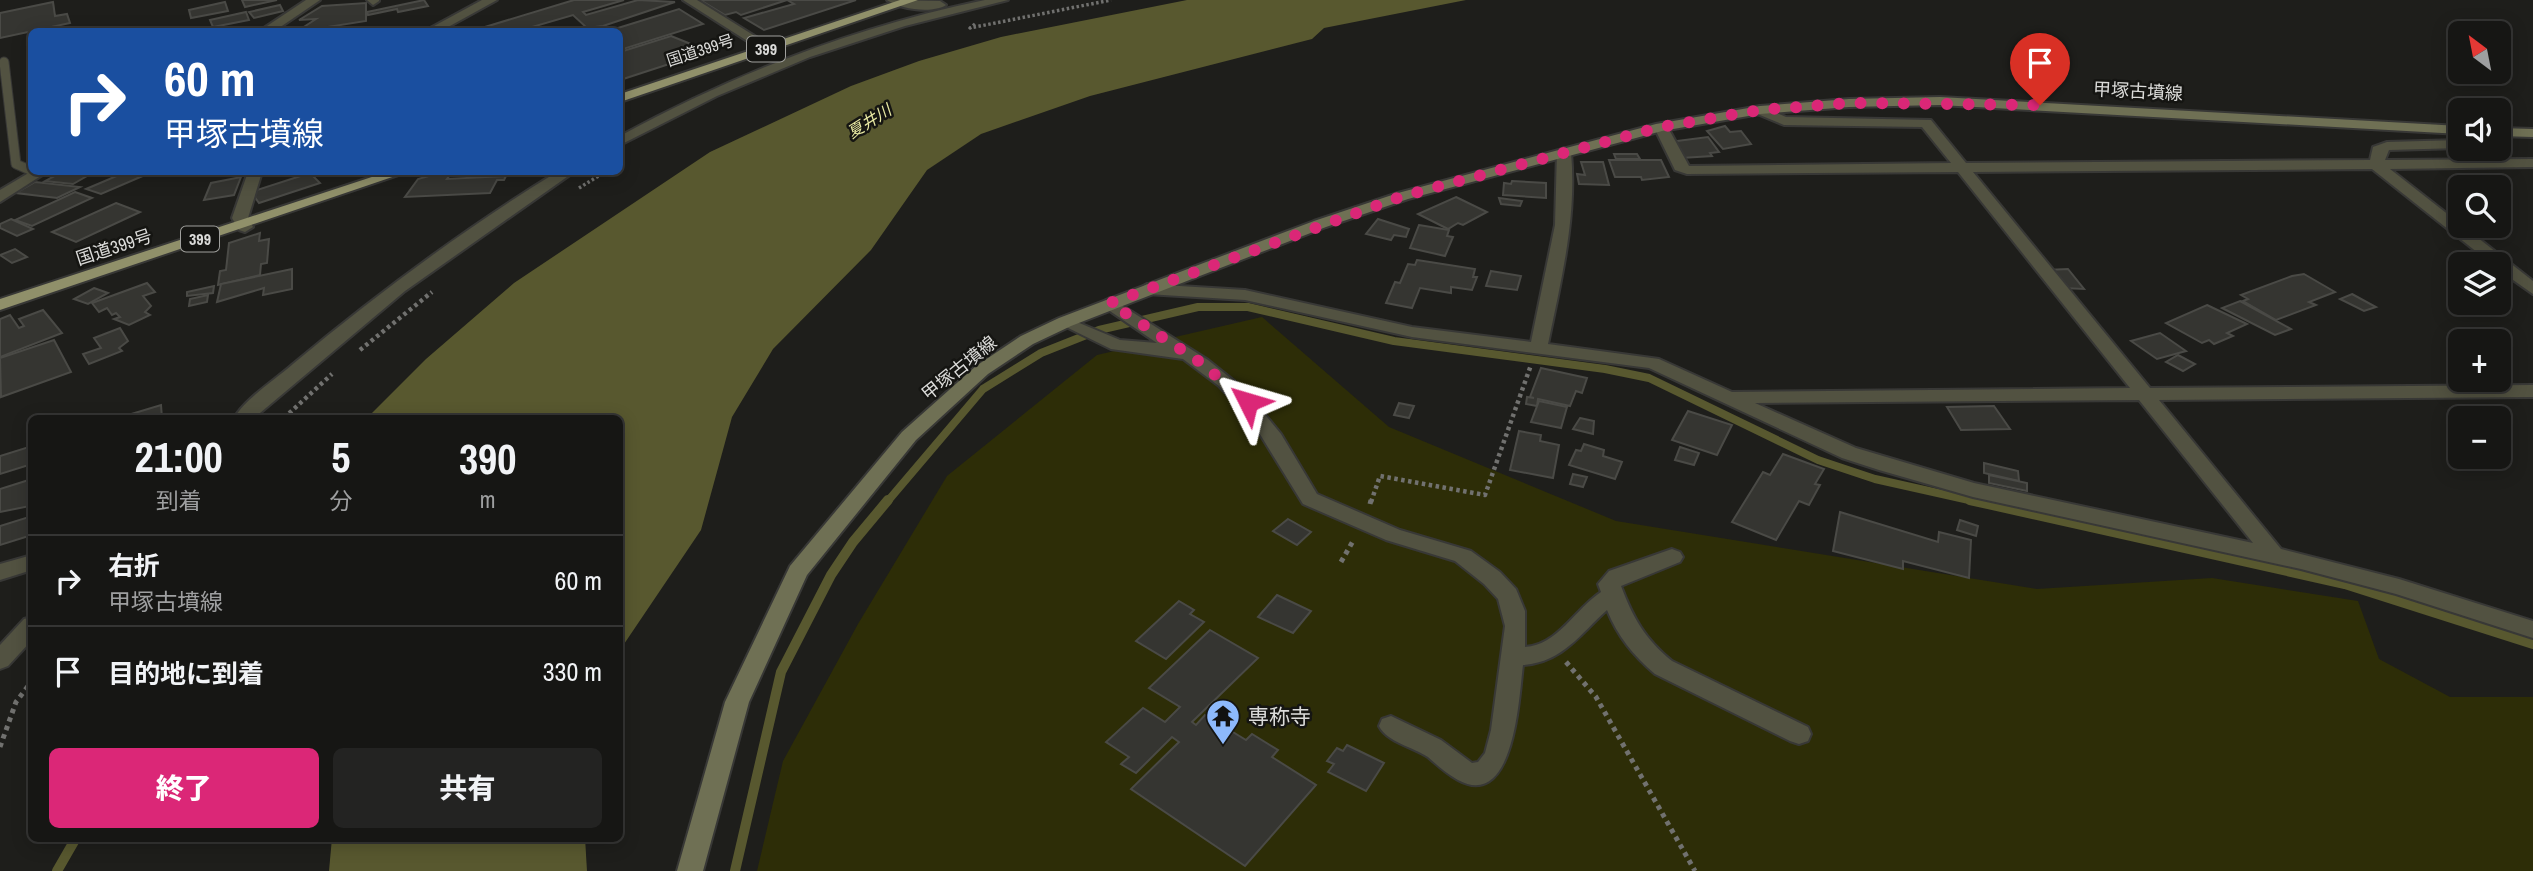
<!DOCTYPE html>
<html lang="ja">
<head>
<meta charset="utf-8">
<style>
  :root { --surface:#161614; --page:#232322; --text:#f1f3f6; --muted:#9e9fa0; --line:#353534; --accent:#db2777 }
  body { margin:0; font-family:"Archivo Narrow","Noto Sans JP",sans-serif; background:var(--page); color:var(--text); height:100vh; display:flex; flex-direction:column; font-size:26px; white-space:nowrap }
  * { box-sizing:border-box; margin:0 }
  p { font-size:23px; color:var(--muted) }
  .icon { flex:none; width:38px; height:38px; fill:none; stroke:currentColor; stroke-width:2; stroke-linecap:round; stroke-linejoin:round }
  .map { position:relative; flex:1; overflow:hidden }
  .panel { position:absolute; left:28px; top:415px; width:595px; height:427px; display:flex; flex-direction:column; background:var(--surface); border-radius:10px; box-shadow:0 4px 18px #0003,0 0 0 2px var(--line) }
  .panel>* { flex:none }
  .banner { position:absolute; left:28px; top:28px; width:595px; height:147px; border-radius:10px; box-shadow:0 4px 18px #0003,0 0 0 2px var(--line); background:#1a4fa0; color:#fff; overflow:hidden }
  .needle { width:46px; rotate:328deg }
  .controls { position:absolute; left:2448px; top:21px; display:grid; gap:14px }
  .controls a { display:grid; place-items:center; width:63px; height:63px; border-radius:10px; background:var(--surface); box-shadow:0 4px 18px #0003,0 0 0 2px var(--line); font-size:35px }
  .pin { position:absolute; display:grid; place-items:center; width:60px; height:60px; color:#fff; margin:-72px -30px; border-radius:50% 50% 50% 0; rotate:-45deg; box-shadow:0 0 7px #0007 }
  .pin .icon { rotate:45deg }
  .me { position:absolute; width:77px; margin:-38px; rotate:310deg; stroke-linejoin:round; filter:drop-shadow(0 0 5px #0008) }
  .turn { display:flex; align-items:center; gap:24px; height:147px; padding:0 21px; font-size:32px }
  .turn .icon { width:91px; height:91px; stroke-width:2.5 }
  .turn b { display:block; font-size:49px; line-height:60px }
  .eta { display:flex; justify-content:space-evenly; align-items:center; height:119px; text-align:center }
  .eta b { font-size:42px; font-weight:800; line-height:49px }
  .cta { display:flex; gap:14px; margin-top:auto; padding:14px 21px }
  .cta a { flex:1; height:80px; border-radius:10px; background:var(--accent); color:#fff; font-size:28px; font-weight:800; line-height:80px; text-align:center }
  .cta a+a { background:var(--page); color:var(--text) }
  ul { padding:0; list-style:none }
  li { display:flex; align-items:center; gap:21px; height:91px; padding:0 21px; border-top:2px solid var(--line) }
  li div { flex:1 }
  li b { display:block; font-size:26px }
  li em { font-style:normal }
  .map>svg:first-child { display:block }
  .green { fill:#2d2d07 }
  .water { fill:#58582f }
  .lines { fill:none; stroke-linecap:round; stroke-linejoin:round }
  .stream-far1 { stroke:#58582f; stroke-width:8 }
  .stream { stroke:#58582f; stroke-width:10 }
  .building { fill:#353531; stroke:#4a4a46; stroke-width:2 }
  .service-casing { stroke:#383836; stroke-width:11 }
  .minor-casing { stroke:#383836; stroke-width:4 }
  .tertiary-casing { stroke:#383836; stroke-width:4 }
  .secondary-casing { stroke:#383836; stroke-width:4 }
  .trunk-casing { stroke:#383836; stroke-width:4 }
  .path-far2 { stroke:#71716f; stroke-width:3.5; stroke-dasharray:2.5 2.5; stroke-linecap:butt }
  .path-far1 { stroke:#71716f; stroke-width:4.5; stroke-dasharray:3.5 3.5; stroke-linecap:butt }
  .path { stroke:#71716f; stroke-width:5; stroke-dasharray:4.5 4.5; stroke-linecap:butt }
  .service { stroke:#525241; stroke-width:9 }
  .minor { fill:#525241; fill-rule:evenodd }
  .tertiary { fill:#525241; fill-rule:evenodd }
  .secondary { fill:#6f7054; fill-rule:evenodd }
  .trunk { fill:#90906a; fill-rule:evenodd }
  .route { stroke:#db2777; stroke-width:12; stroke-dasharray:0 21.6 }
  .labels { text-anchor:middle; dominant-baseline:central; stroke-width:5; stroke-linejoin:round; paint-order:stroke }
  .shield { fill:#151512; stroke:#a0a09d; stroke-width:2 }
  .shield-label { font-size:16px; font-weight:bold; fill:#dbdbd9 }
  .far-street-label { font-size:16px; fill:#dbdbd9; stroke:#151512 }
  .far-water-label { font-size:16px; font-style:italic; fill:#e9eaa3; stroke:#151512 }
  .street-label { font-size:18px; fill:#dbdbd9; stroke:#151512 }
  .near-poi-label { font-size:21px; fill:#dbdbd9; stroke:#151512; text-anchor:start }
</style>
</head>
<body>
<div class="map">
<svg width="2533" height="871" viewBox="0 0 2533 871">
  <rect width="100%" height="100%" fill="#1e1e1b"/>
  <polygon class="green" points="1262,317 1389,427 1616,521 2037,589 2212,578 2358,601 2379,659 2450,697 2533,697 2533,871 757,871 783,761 858,624 947,476 1097,355"/>
  <g class="water">
    <polygon points="1187,0 1466,0 1324,28 1312,39 1090,96 981,134 927,170 871,250 773,349 732,417 701,530 620,650 620,418 367,418 426,359 514,283 710,152 851,86 919,61 1001,37"/>
    <polygon points="332,838 585,838 587,871 329,871"/>
  </g>
  <g class="lines">
    <polyline class="stream-far1" points="887,502 983,389 1041,353 1099,330 1198,307 1248,307 1394,341 1605,369 1649,378 1818,460 1875,479 1978,502"/>
    <g class="stream">
      <polyline points="1970,500 2345,584 2533,644"/>
      <polyline points="57,871 76,838"/>
      <polyline points="735,871 781,672 831,575 853,542 888,500"/>
    </g>
  </g>
  <g class="building">
    <polygon points="242,0 277,0 245,7"/>
    <polygon points="424,0 428,6 398,12 397,9 368,15 367,12"/>
    <polygon points="574,0 624,0 583,12 586,15 638,0 675,2 603,26 587,28 573,15 515,32 491,32 485,27"/>
    <polygon points="700,0 856,0 764,30 744,18 794,4 787,0 741,15 736,12 725,15"/>
    <polygon points="53,2 55,16 67,14 70,23 0,38 0,13"/>
    <polygon points="225,2 228,11 191,18 189,10"/>
    <polygon points="366,3 366,21 296,32 316,19 299,20 322,6"/>
    <polygon points="280,5 283,11 254,18 249,12"/>
    <polygon points="679,9 703,24 620,50 620,32 605,32"/>
    <polygon points="246,12 249,20 213,27 210,20"/>
    <polygon points="671,36 696,46 691,48 700,54 620,80 620,52"/>
    <polygon points="1725,126 1730,132 1741,131 1751,144 1723,149 1707,131"/>
    <polygon points="1708,137 1719,152 1710,153 1712,156 1681,158 1669,142"/>
    <polygon points="1614,154 1637,154 1640,159 1616,159"/>
    <polygon points="1609,160 1661,160 1669,177 1642,180 1641,177 1615,177"/>
    <polygon points="1581,162 1603,162 1609,185 1579,184 1577,174 1585,175"/>
    <polygon points="62,172 94,172 73,184 45,181"/>
    <polygon points="126,172 152,172 101,194 86,189"/>
    <polygon points="443,172 452,172 447,179 506,176 504,180 497,180 490,193 405,197 418,179"/>
    <polygon points="310,173 320,183 259,203 251,192"/>
    <polygon points="241,177 234,195 204,200 211,183"/>
    <polygon points="1512,181 1546,183 1546,198 1503,195 1504,183 1511,184"/>
    <polygon points="35,182 80,187 57,198 16,193"/>
    <polygon points="75,192 92,198 32,226 15,220"/>
    <polygon points="1456,197 1487,212 1463,225 1458,223 1448,229 1418,214"/>
    <polygon points="1499,198 1522,201 1520,206 1501,204"/>
    <polygon points="116,203 140,212 76,242 52,232"/>
    <polygon points="11,219 33,229 17,236 0,228 0,224"/>
    <polygon points="1378,219 1409,229 1406,237 1394,235 1391,240 1366,234"/>
    <polygon points="1419,225 1449,230 1447,236 1453,237 1445,256 1410,248"/>
    <polygon points="260,233 259,241 269,239 267,263 261,264 260,275 218,285 220,271 226,270 229,243"/>
    <polygon points="15,249 27,257 12,263 0,255"/>
    <polygon points="1417,260 1475,269 1473,277 1477,277 1472,290 1451,287 1451,293 1420,288 1412,308 1386,303 1395,282 1400,283 1408,264 1415,265"/>
    <polygon points="292,269 292,289 263,295 264,288 217,302 221,284"/>
    <polygon points="2068,269 2084,289 2062,288 2047,270"/>
    <polygon points="1491,271 1521,276 1517,290 1486,286"/>
    <polygon points="2304,274 2335,292 2309,302 2316,305 2276,320 2243,301 2248,299 2241,295 2292,276"/>
    <polygon points="147,283 155,292 143,296 151,306 145,312 150,315 129,325 114,319 120,317 116,313 112,315 107,308 99,312 92,303"/>
    <polygon points="214,286 213,293 187,296 187,292"/>
    <polygon points="94,288 108,293 88,304 74,299"/>
    <polygon points="2352,294 2376,307 2364,311 2340,299"/>
    <polygon points="208,295 207,302 189,306 190,299"/>
    <polygon points="2240,301 2291,329 2275,335 2222,308"/>
    <polygon points="2207,305 2247,324 2227,333 2233,336 2214,344 2209,340 2202,343 2166,323"/>
    <polygon points="43,310 62,333 0,357 0,319 10,315 19,328 24,326 19,319"/>
    <polygon points="120,328 128,341 119,348 122,351 89,364 83,354 101,348 94,338"/>
    <polygon points="2160,333 2186,351 2157,359 2131,341"/>
    <polygon points="54,340 71,372 1,397 0,358"/>
    <polygon points="2178,355 2195,364 2183,371 2166,362"/>
    <polygon points="1541,368 1587,378 1582,393 1576,391 1570,406 1538,399 1537,406 1526,404 1527,397 1534,398 1530,397"/>
    <polygon points="1539,401 1567,407 1561,428 1531,422"/>
    <polygon points="1399,403 1414,406 1409,418 1394,415"/>
    <polygon points="161,405 162,418 118,418"/>
    <polygon points="1994,406 2010,429 1961,430 1947,407"/>
    <polygon points="1688,411 1732,425 1717,455 1672,440"/>
    <polygon points="1580,418 1594,421 1593,434 1573,429"/>
    <polygon points="1519,431 1541,435 1540,441 1559,445 1553,478 1510,470"/>
    <polygon points="1584,444 1604,450 1603,456 1622,462 1615,479 1569,465 1576,450 1581,451"/>
    <polygon points="32,446 32,464 0,474 0,456"/>
    <polygon points="1680,447 1699,453 1694,465 1675,460"/>
    <polygon points="1783,454 1824,469 1815,484 1820,485 1809,505 1799,501 1776,540 1732,522 1763,472 1770,475"/>
    <polygon points="1984,463 2018,471 2019,481 1984,473"/>
    <polygon points="1573,474 1587,477 1583,487 1570,484"/>
    <polygon points="1989,475 2027,483 2027,491 1989,483"/>
    <polygon points="32,479 30,506 0,512 0,489"/>
    <polygon points="1840,512 1938,542 1939,532 1971,540 1969,578 1903,561 1903,569 1833,551"/>
    <polygon points="32,516 32,535 0,545 0,526"/>
    <polygon points="1288,519 1311,532 1297,545 1273,531"/>
    <polygon points="1960,520 1978,526 1976,536 1957,530"/>
    <polygon points="1277,595 1311,611 1293,633 1258,617"/>
    <polygon points="1179,601 1194,610 1190,614 1204,622 1166,659 1136,641"/>
    <polygon points="1210,630 1258,658 1192,722 1196,725 1205,715 1246,740 1252,734 1278,750 1272,757 1316,785 1245,866 1131,789 1179,742 1172,737 1136,773 1121,764 1129,757 1106,742 1143,708 1165,722 1180,707 1149,688"/>
    <polygon points="1347,745 1384,763 1366,791 1328,772 1334,764 1327,761 1337,748 1343,751"/>
  </g>
  <g class="lines">
    <g class="service-casing">
      <polyline id="service" points="4,62 16,164 32,171"/>
    </g>
    <g class="minor-casing">
      <g id="minor">
        <polygon points="367,0 379,0 379,1 373,5"/>
        <polygon points="482,0 497,0 439,32 423,32"/>
        <polygon points="683,0 697,0 774,48 763,51"/>
        <path d="M887,0L940,1L946,5C932,14 900,9 887,0Z"/>
        <path d="M985,0H1008L905,26L810,57L717,96L620,145V136C736,73 855,27 985,0Z"/>
        <path d="M1760,106L1786,117L1931,120L1966,163L2370,160L2373,147L2387,142L2460,140V148L2389,150L2385,160L2533,159V167L2390,169L2533,281V294L2499,270V264H2492L2372,169L1973,172L2150,388L2533,385V397L2159,400L2281,549L2399,579L2533,621V638L2396,594L2301,569L1973,497L1879,470L1842,458L1649,368L1412,337L1245,300L1147,294L1139,289L1147,284L1245,290L1412,327L1531,342L1555,225L1557,152L1564,148L1571,152C1577,218 1561,280 1548,344L1659,359L1732,392L2130,388L1958,172L1687,174L1675,170L1654,127L1666,124L1689,166L1951,163L1922,127L1784,125L1755,113L1753,110ZM2139,400L2253,543L1974,483L1856,448L1755,403Z"/>
        <polygon points="248,172 262,172 248,218 253,227 245,232 239,230 232,218"/>
        <path d="M557,172H574L405,291L254,418H234C246,398 275,380 293,364C377,294 464,229 557,172Z"/>
        <path d="M1110,298L1208,360L1243,388L1281,434L1317,494L1400,530L1471,551L1500,572L1516,589L1525,611V647C1558,645 1575,609 1601,592L1598,584L1609,571L1672,549L1680,552L1683,557L1680,562L1621,586C1633,618 1645,639 1672,661L1808,727L1811,734L1808,741L1799,744L1790,741L1655,674C1633,655 1618,637 1607,610C1580,634 1563,662 1523,665C1519,695 1515,811 1458,780C1447,774 1437,765 1428,757C1413,747 1387,742 1379,726L1382,719L1391,716L1441,740L1472,763L1478,762L1485,753L1491,730L1505,626L1498,599L1484,584L1455,561L1386,540L1303,504L1250,418L1219,386L1183,359L1111,349L1056,322L1065,317L1120,340L1157,343L1104,307L1101,303Z"/>
        <polygon points="32,555 32,570 0,580 0,564"/>
        <polygon points="32,617 32,640 8,666 0,669 0,645 24,619"/>
      </g>
    </g>
    <g class="tertiary-casing">
      <g id="tertiary">
        <polygon points="306,0 320,0 273,32 258,32"/>
        <polygon points="32,171 47,172 0,202 0,190"/>
      </g>
    </g>
    <g class="secondary-casing">
      <g id="secondary">
        <polygon points="1940,97 2460,126 2460,134 1940,105 1849,107 1760,114 1662,131 1408,199 1326,227 1071,326 1033,344 988,374 916,440 807,575 749,702 703,871 677,871 725,702 790,566 902,432 976,366 1021,336 1059,318 1314,221 1398,193 1656,124 1760,106 1849,99"/>
        <polygon points="2499,128 2533,129 2533,137 2499,136"/>
      </g>
    </g>
    <g class="trunk-casing">
      <g id="trunk">
        <polygon points="900,0 918,0 620,102 620,94"/>
        <polygon points="387,172 407,172 0,310 0,299"/>
      </g>
    </g>
    <g class="path-far2">
      <polyline points="975,24 970,28 1111,0"/>
      <polyline points="579,188 605,172"/>
    </g>
    <g class="path-far1">
      <polyline points="360,350 432,292"/>
      <polyline points="284,418 332,374"/>
      <polyline points="1371,502 1380,476 1485,495 1531,365"/>
    </g>
    <g class="path">
      <polyline points="1370,504 1371,500"/>
      <polyline points="1341,562 1353,541"/>
      <polyline points="1566,662 1596,697 1695,871"/>
      <polyline points="0,747 16,702 32,681"/>
    </g>
    <use href="#service" class="service"/>
    <use href="#minor" class="minor"/>
    <use href="#tertiary" class="tertiary"/>
    <use href="#secondary" class="secondary"/>
    <use href="#trunk" class="trunk"/>
  </g>
  <g class="lines">
    <polyline class="route" points="1248,402 1197,360 1110,303 1403,196 1661,127 1760,110 1849,103 2040,105"/>
  </g>
  <defs>
    <g id="temple-pin" transform="scale(1.75)"><path d="M0 17L-7.5 6A9.5 9.5 0 1 1 7.5 6Z" fill="#8db9fc" stroke="#151512"/><path d="M0-6L5-2H3V0L6.5 2.5H4V6H1.5V3h-3V6H-4V2.5H-6.5L-3 0V-2H-5Z" fill="#111"/></g>
  </defs>
  <g fill-rule="evenodd">
    <use href="#temple-pin" x="1223" y="716"/>
  </g>
  <g class="labels">
    <g class="shield">
      <rect x="747" y="36.5" width="38" height="25" rx="5"/>
      <rect x="181" y="226.5" width="38" height="25" rx="5"/>
    </g>
    <g class="shield-label">
      <text x="766" y="49">399</text>
      <text x="200" y="239">399</text>
    </g>
    <g class="far-street-label">
      <text transform="translate(700 50) rotate(-18)">国道399号</text>
    </g>
    <g class="far-water-label">
      <text transform="translate(869 121) rotate(-32)">夏井川</text>
    </g>
    <g class="street-label">
      <text transform="translate(2138 91) rotate(3)">甲塚古墳線</text>
      <text transform="translate(114 247) rotate(-18)">国道399号</text>
      <text transform="translate(959 368) rotate(-39)">甲塚古墳線</text>
    </g>
    <g class="near-poi-label">
      <text x="1248" y="716">専称寺</text>
    </g>
  </g>
</svg>
<div class="controls">
<a><svg class="needle" viewBox="-14 -14 28 28"><path d="M0-13l5 13h-10z" fill="#e53935"/><path d="M0 13l5-13h-10z" fill="#9e9fa0"/></svg></a>
<a><svg class="icon" aria-label="sound" viewBox="0 0 24 24"><path d="M4 9h4l5-4v14l-5-4H4zM17 9q2 3 0 6"/></svg></a>
<a><svg class="icon" aria-label="search" viewBox="0 0 24 24"><circle cx="10" cy="10" r="6"/><path d="M15 15l6 6"/></svg></a>
<a><svg class="icon" aria-label="layers" viewBox="0 0 24 24"><path d="M12 4l9 5-9 5-9-5zM3 14l9 5 9-5"/></svg></a>
<a>+</a>
<a>−</a>
</div>
<div class="pin" style="left:2040px;top:105px;background:#d93025"><svg class="icon" aria-label="arrive" viewBox="0 0 24 24"><path d="M6 21V4h12l-3 4 3 4H6"/></svg></div>
<svg class="me" style="left:1248px;top:402px" viewBox="-20 -20 40 40"><path d="M0-17L14 15 0 8-14 15z" fill="#db2777" stroke="#fff" stroke-width="4"/></svg>
<div class="banner">
<div class="turn"><svg class="icon" aria-label="right" viewBox="0 0 24 24"><path d="M7 20v-9h11M14 6l5 5-5 5"/></svg><div><b>60 m</b>甲塚古墳線</div></div>
</div>
<section class="panel">
<div class="eta">
<div><b>21:00</b><p>到着</p></div>
<div><b>5</b><p>分</p></div>
<div><b>390</b><p>m</p></div>
</div>
<ul>
<li><svg class="icon" aria-label="right" viewBox="0 0 24 24"><path d="M7 20v-9h11M14 6l5 5-5 5"/></svg><div><b>右折</b><p>甲塚古墳線</p></div><em>60 m</em></li>
<li><svg class="icon" aria-label="arrive" viewBox="0 0 24 24"><path d="M6 21V4h12l-3 4 3 4H6"/></svg><div><b>目的地に到着</b></div><em>330 m</em></li>
</ul>
<div class="cta"><a>終了</a><a>共有</a></div>
</section>
</div>
</body>
</html>
